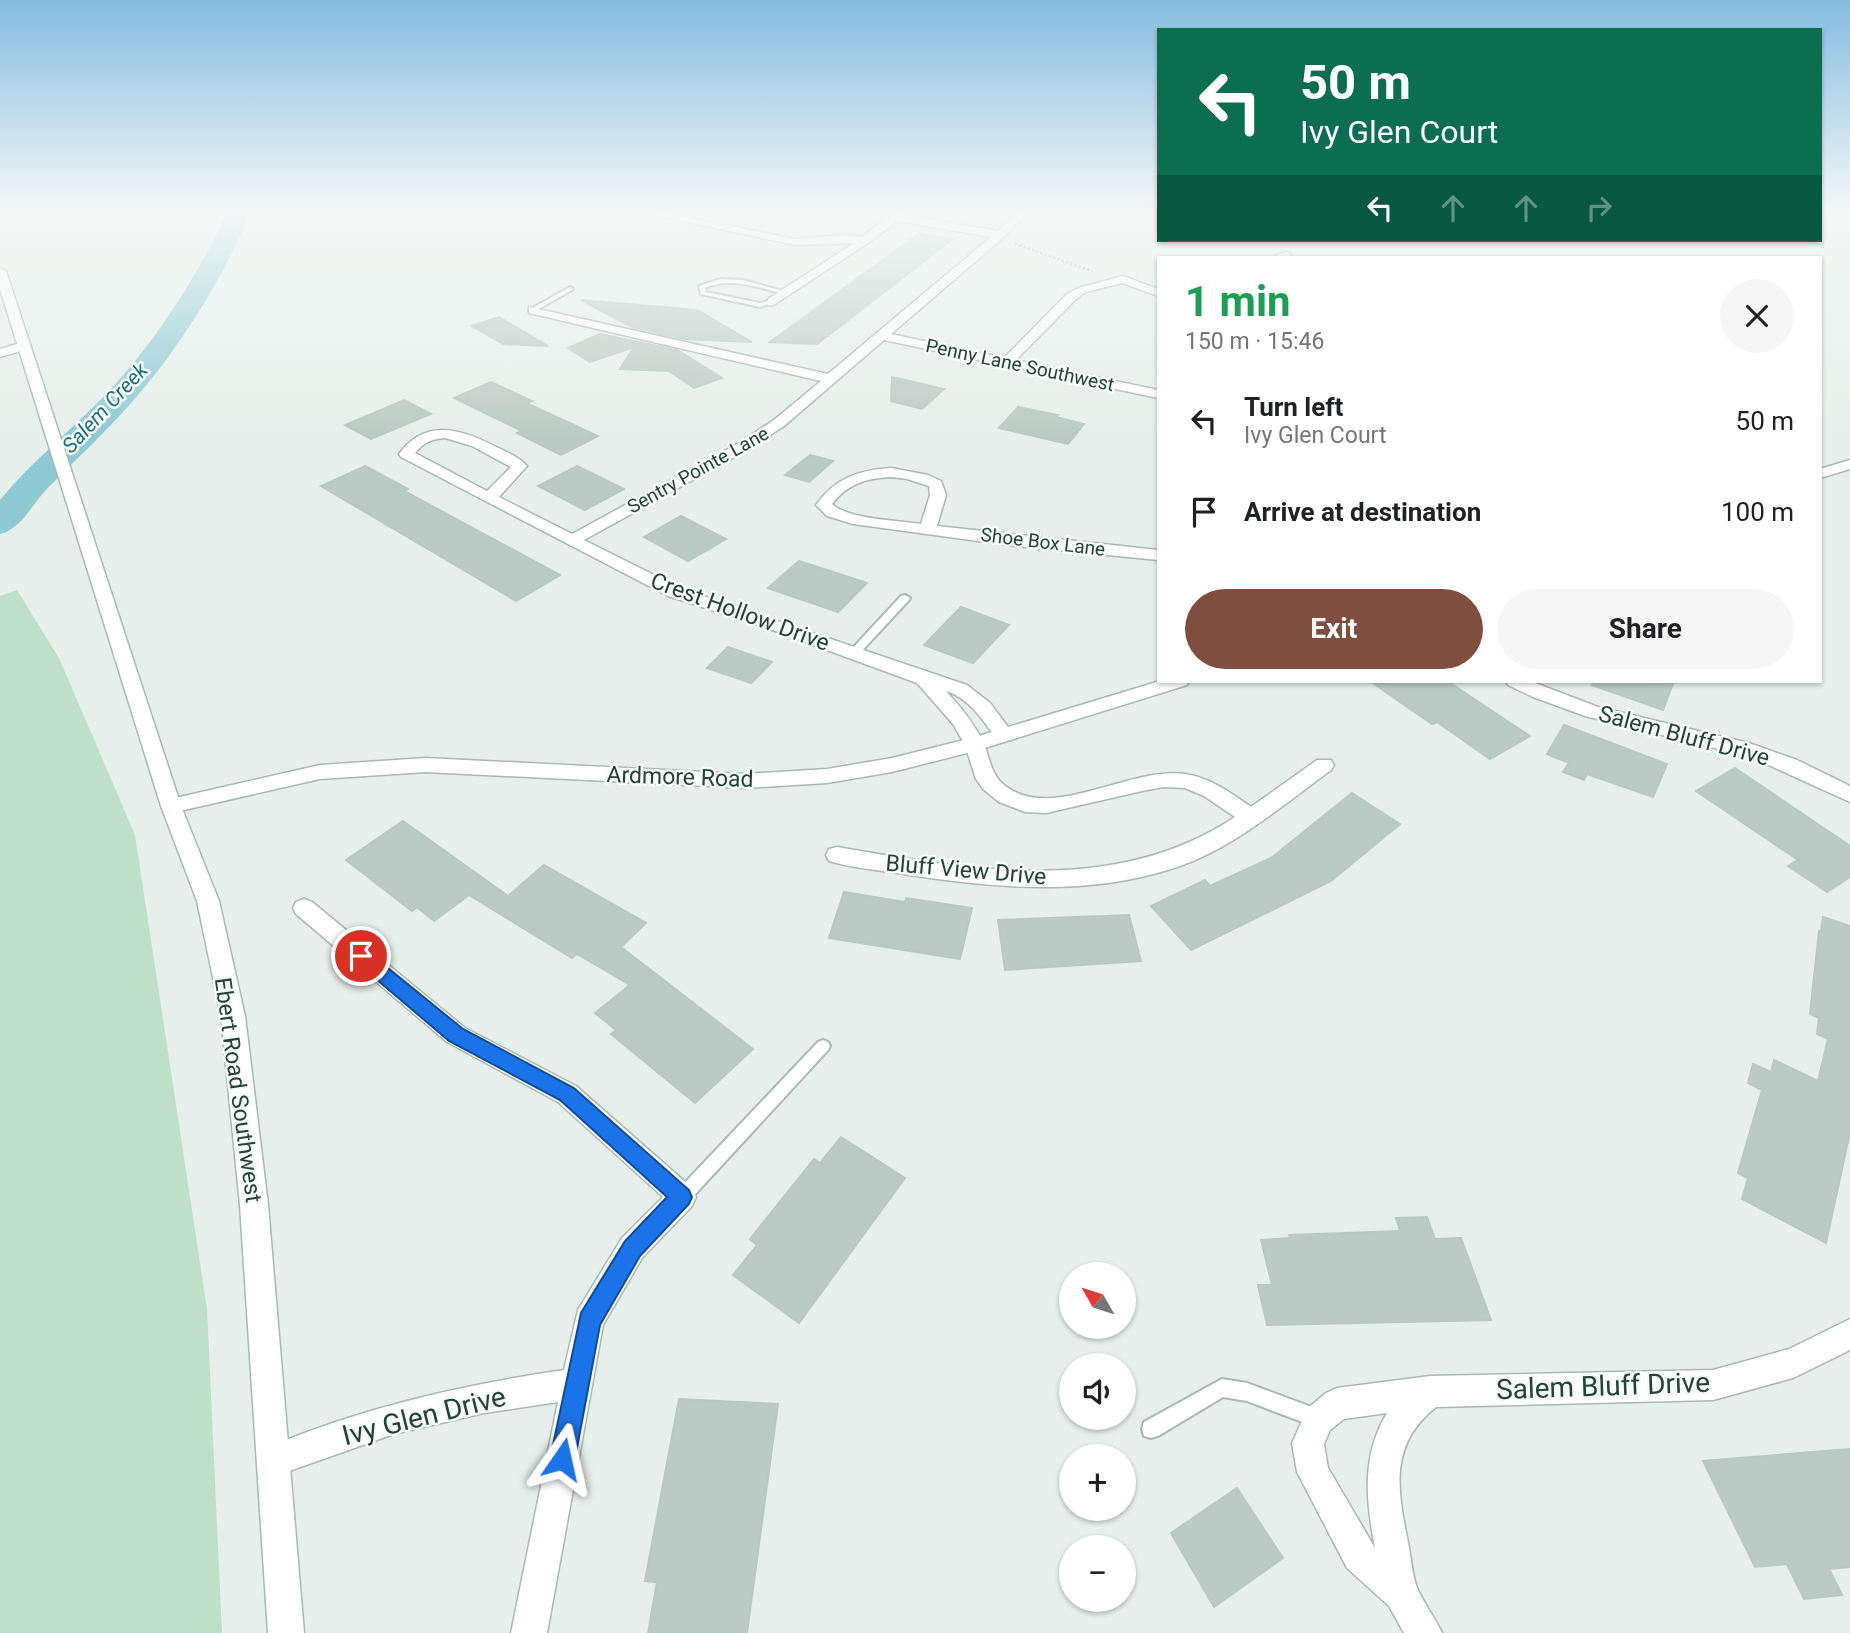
<!DOCTYPE html>
<html lang="en">
<head>
<meta charset="utf-8">
<style>
  :root { --surface:#fff; --page:#f6f6f6; --text:#202124; --muted:#757577; --accent:#7f4e3f }
  body { margin:0; font-family:Roboto,sans-serif; background:var(--page); color:var(--text); height:100vh; display:flex; flex-direction:column; font-size:26px; white-space:nowrap }
  * { box-sizing:border-box; margin:0 }
  p { font-size:23px; color:var(--muted) }
  .icon { flex:none; width:38px; height:38px; fill:none; stroke:currentColor; stroke-width:2; stroke-linecap:round; stroke-linejoin:round }
  .map { position:relative; flex:1; overflow:hidden }
  .sheet { position:absolute; left:1157px; top:256px; width:665px; height:427px; display:flex; flex-direction:column; background:var(--surface); border-radius:0px; box-shadow:0 2px 5px #0004 }
  .sheet>* { flex:none }
  .hud { position:absolute; left:1157px; top:28px; width:665px; height:214px; border-radius:0px; box-shadow:0 2px 5px #0004; background:#0b6e4f; color:#fff; overflow:hidden }
  .needle { width:46px; rotate:309deg }
  .tools { position:absolute; left:1059px; top:1262px; display:grid; gap:14px }
  .tools a { display:grid; place-items:center; width:77px; height:77px; border-radius:50%; background:var(--surface); box-shadow:0 2px 5px #0004; font-size:35px }
  .pin { position:absolute; display:grid; place-items:center; width:60px; height:60px; color:#fff; margin:-30px; border:4px solid #fff; border-radius:50%; box-shadow:0 2px 7px #0007 }
  .me { position:absolute; width:77px; margin:-38px; rotate:11deg; stroke-linejoin:round; filter:drop-shadow(0 0 5px #0008) }
  .turn { display:flex; align-items:center; gap:24px; height:147px; padding:0 28px; font-size:32px }
  .turn .icon { width:91px; height:91px; stroke-width:2.5 }
  .turn b { display:block; font-size:49px; line-height:60px }
  .lanes { display:flex; align-items:center; height:66px; padding:0 28px; background:#0003; justify-content:center; gap:35px; direction:ltr }
  .lanes .off { opacity:.35 }
  .round { display:grid; place-items:center; flex:none; width:74px; height:74px; border-radius:37px; background:var(--page) }
  .overview { display:flex; align-items:center; justify-content:space-between; height:119px; padding:0 28px }
  h1 { font-size:42px; font-weight:700; line-height:52px; color:#1e9e55 }
  .action { display:flex; gap:14px; margin-top:auto; padding:14px 28px }
  .action a { flex:1; height:80px; border-radius:42px; background:var(--accent); color:#fff; font-size:28px; font-weight:700; line-height:80px; text-align:center }
  .action a+a { background:var(--page); color:var(--text) }
  ul { padding:0; list-style:none }
  li { display:flex; align-items:center; gap:21px; height:91px; padding:0 28px }
  li div { flex:1 }
  li b { display:block; font-size:26px }
  li em { font-style:normal }
  .map>svg:first-child { display:block }
  .green { fill:#bfe0c8 }
  .lines { fill:none; stroke-linecap:round; stroke-linejoin:round }
  .river { fill:#8ec9d4; fill-rule:evenodd }
  .building { fill:#bbcac4; stroke:#b8c9c2; stroke-width:2 }
  .service-casing { stroke:#a8b8b2; stroke-width:4 }
  .minor-casing { stroke:#a8b8b2; stroke-width:3 }
  .tertiary-casing { stroke:#a8b8b2; stroke-width:3 }
  .secondary-casing { stroke:#a4bbb3; stroke-width:3 }
  .path { stroke:#86b3a5; stroke-width:2.5; stroke-dasharray:2 2.5; stroke-linecap:butt }
  .service { fill:#fff; fill-rule:evenodd }
  .minor { fill:#fff; fill-rule:evenodd }
  .tertiary { fill:#fff; fill-rule:evenodd }
  .secondary { fill:#fff; fill-rule:evenodd }
  .route { fill:#1a73e8; stroke:#114b97; stroke-width:2 }
  .labels { text-anchor:middle; dominant-baseline:central; stroke-width:5; stroke-linejoin:round; paint-order:stroke }
  .far-street-label { font-size:19px; fill:#24423a; stroke:#f7fbf9 }
  .far-water-label { font-size:21px; font-style:italic; fill:#1c6f80; stroke:#f7fbf9 }
  .street-label { font-size:23px; fill:#24423a; stroke:#f7fbf9 }
  .near-street-label { font-size:28px; fill:#24423a; stroke:#f7fbf9 }
</style>
</head>
<body>
<div class="map">
<svg width="1850" height="1633" viewBox="0 0 1850 1633">
  <rect width="100%" height="100%" fill="#e6efeb"/>
  <polygon class="green" points="17,590 59,658 135,835 207,1309 222,1633 0,1633 0,596"/>
  <g class="lines">
    <path class="river" d="M228,211H251C224,277 179,349 132,402C105,433 74,461 45,491C31,506 21,529 0,534V500C33,460 74,428 110,390C158,338 198,275 228,211Z"/>
  </g>
  <g class="building">
    <polygon points="920,233 953,239 817,344 770,342"/>
    <polygon points="581,300 697,310 752,342 683,339 632,327"/>
    <polygon points="499,317 548,346 503,344 472,326"/>
    <polygon points="600,334 677,350 722,378 694,388 669,371 620,369 634,347 590,362 568,348"/>
    <polygon points="892,377 944,389 922,409 891,401"/>
    <polygon points="491,382 532,401 526,403 598,436 561,455 517,433 522,431 454,398"/>
    <polygon points="404,400 431,414 371,439 345,425"/>
    <polygon points="1018,407 1058,415 1056,417 1084,424 1068,444 999,428"/>
    <polygon points="810,455 833,461 809,482 785,475"/>
    <polygon points="365,466 408,489 404,491 560,575 516,601 321,486"/>
    <polygon points="577,466 624,489 585,510 538,486"/>
    <polygon points="681,516 726,539 688,561 644,537"/>
    <polygon points="799,561 867,583 838,612 768,588"/>
    <polygon points="961,607 1009,625 973,663 924,645"/>
    <polygon points="728,647 772,662 751,683 707,668"/>
    <polygon points="1370,681 1447,681 1530,736 1490,759 1437,722 1432,724"/>
    <polygon points="1593,681 1674,681 1663,710 1592,685"/>
    <polygon points="1564,725 1667,764 1653,797 1587,774 1584,780 1563,772 1569,763 1547,754"/>
    <polygon points="1735,768 1850,846 1850,877 1827,892 1788,866 1798,860 1696,791"/>
    <polygon points="1352,793 1400,824 1331,881 1191,950 1151,906 1205,880 1210,886 1271,858"/>
    <polygon points="403,821 508,896 544,865 646,923 621,947 753,1049 695,1103 611,1034 616,1030 595,1013 630,985 577,954 572,958 469,895 434,921 417,907 412,911 346,860"/>
    <polygon points="844,892 905,902 906,898 972,908 960,959 829,938"/>
    <polygon points="1129,915 1141,961 1005,970 998,920"/>
    <polygon points="1823,917 1850,926 1850,1132 1826,1243 1742,1199 1748,1178 1738,1173 1762,1090 1748,1083 1753,1064 1771,1072 1774,1060 1818,1081 1828,1039 1817,1034 1819,1018 1810,1014 1819,931 1821,931"/>
    <polygon points="841,1137 905,1178 799,1323 733,1275 757,1245 750,1239 814,1159 820,1163"/>
    <polygon points="1427,1217 1435,1239 1461,1238 1491,1320 1267,1325 1258,1285 1272,1285 1261,1240 1290,1238 1289,1235 1400,1231 1396,1218"/>
    <polygon points="679,1399 778,1404 747,1633 648,1633 657,1582 645,1581"/>
    <polygon points="1850,1449 1850,1567 1829,1569 1842,1595 1804,1599 1787,1564 1755,1567 1703,1461"/>
    <polygon points="1237,1488 1283,1558 1214,1607 1171,1533"/>
  </g>
  <g class="lines">
    <g class="service-casing">
      <g id="service">
        <path d="M721,279L743,280L790,293L787,295C760,288 731,276 705,288L706,292L760,303L772,300L775,302L760,307L701,294L699,286Z"/>
        <polygon points="570,287 573,289 572,290 535,311 529,310"/>
        <polygon points="905,595 910,598 909,600 858,655 850,655 849,653 850,651 901,596"/>
        <polygon points="823,1040 828,1042 830,1046 828,1050 688,1202 682,1205 676,1202 674,1197 676,1192 818,1042"/>
        <polygon points="1222,1379 1247,1383 1325,1412 1327,1419 1325,1426 1318,1428 1247,1401 1223,1397 1158,1436 1151,1438 1144,1436 1142,1429 1144,1422"/>
      </g>
    </g>
    <g class="minor-casing">
      <g id="minor">
        <path d="M636,211H655L795,239L846,235L862,237L897,211H908L904,215L998,231L1018,211H1029L1004,237L891,334L1004,358L1067,294L1078,288L1123,276L1158,289V296L1122,283L1086,292L1075,300L1016,360L1158,390V398L884,340L784,426L749,449L584,540L680,588L967,685L990,703L1014,735L1011,740H997C984,721 969,698 946,691C960,706 972,721 981,738C990,754 989,773 1004,785C1051,823 1129,766 1185,774C1209,777 1231,793 1251,807L1317,760H1331L1334,765L1331,770C1287,802 1243,840 1193,861C1101,898 999,889 903,874C879,870 853,868 829,861L826,855L829,849L837,847C971,870 1115,897 1235,817L1204,796L1185,788L1164,787L1142,791L1046,813L1025,812L999,802L983,789L976,779L965,745L953,724L917,683L767,628L668,596L401,457L399,454C425,419 459,428 494,446C505,451 519,457 527,466L499,497L572,534L739,443L774,420L821,381L529,313V307L828,374L991,237L897,221L868,243L772,306L768,305V299L854,243L795,245ZM445,438L472,446L511,467L487,491L415,453C424,442 432,439 445,438Z"/>
        <polygon points="1286,252 1290,253 1290,257 1272,257"/>
        <path d="M891,468L928,475L941,481L946,495L937,526L1158,550V560L1015,546L853,524L827,516L816,505C835,478 859,470 891,468ZM891,477L907,479L929,486L930,495L921,524C897,520 850,520 832,504C847,484 867,478 891,477Z"/>
        <polygon points="1506,681 1530,681 1598,707 1749,743 1797,760 1850,786 1850,802 1751,757 1585,716 1533,697 1508,685"/>
        <path d="M304,899L312,902L465,1028L576,1086L692,1188L696,1197L692,1206L642,1258L603,1325L547,1633H511L558,1402L484,1413L394,1434L275,1476L264,1471L259,1460L264,1449C361,1408 460,1385 564,1370L578,1310L622,1238L663,1197L558,1102L447,1042L296,914L293,908L296,902Z"/>
        <path d="M1850,1319V1350L1793,1378L1713,1400L1436,1407C1389,1444 1397,1489 1408,1542C1411,1557 1412,1576 1418,1590C1425,1605 1435,1618 1442,1633H1404L1389,1606L1347,1568L1297,1472L1292,1443L1308,1408L1326,1393L1337,1388L1430,1376L1713,1370L1789,1349ZM1387,1413C1361,1456 1366,1501 1375,1548L1328,1468L1324,1444L1330,1430L1344,1419Z"/>
      </g>
    </g>
    <g class="tertiary-casing">
      <g id="tertiary">
        <polygon points="23,342 29,346 28,349 0,357 0,349"/>
        <polygon points="1850,460 1850,469 1820,478 1820,469"/>
        <polygon points="1160,681 1189,681 1187,685 975,751 892,772 827,783 745,788 426,772 320,779 171,813 164,811 161,806 164,801 171,799 320,765 426,758 745,774 827,769 892,758 972,738"/>
      </g>
    </g>
    <g class="secondary-casing">
      <polygon id="secondary" points="0,268 6,271 181,806 219,901 245,1016 268,1205 304,1633 268,1633 240,1205 221,1016 197,901 161,806 0,289"/>
    </g>
    <polyline class="path" points="1015,244 1092,271"/>
    <use href="#service" class="service"/>
    <use href="#minor" class="minor"/>
    <use href="#tertiary" class="tertiary"/>
    <use href="#secondary" class="secondary"/>
  </g>
  <linearGradient id="sky" x2="0" y2="1"><stop stop-color="#84bce0"/><stop offset="0.48" stop-color="#f4f8f6"/><stop offset="1" stop-color="#f4f8f6" stop-opacity="0"/></linearGradient>
  <rect width="1850" height="439" fill="url(#sky)"/>
  <polygon class="route" points="361,949 367,951 463,1029 574,1088 689,1190 692,1197 689,1204 640,1256 600,1325 575,1459 571,1467 562,1471 554,1467 550,1459 581,1313 625,1241 667,1197 560,1100 449,1041 355,961 352,956 355,951"/>
  <g class="labels">
    <g class="far-street-label">
      <text transform="translate(1020 365) rotate(12)">Penny Lane Southwest</text>
      <text transform="translate(698 470) rotate(-29)">Sentry Pointe Lane</text>
      <text transform="translate(1043 542) rotate(7)">Shoe Box Lane</text>
    </g>
    <g class="far-water-label">
      <text transform="translate(105 408) rotate(-47)">Salem Creek</text>
    </g>
    <g class="street-label">
      <text transform="translate(740 612) rotate(20)">Crest Hollow Drive</text>
      <text transform="translate(1684 736) rotate(15)">Salem Bluff Drive</text>
      <text transform="translate(680 777) rotate(2)">Ardmore Road</text>
      <text transform="translate(966 870) rotate(5)">Bluff View Drive</text>
      <text transform="translate(238 1090) rotate(82)">Ebert Road Southwest</text>
    </g>
    <g class="near-street-label">
      <text transform="translate(1603 1386) rotate(-2)">Salem Bluff Drive</text>
      <text transform="translate(424 1416) rotate(-14)">Ivy Glen Drive</text>
    </g>
  </g>
</svg>
<div class="tools">
<a><svg class="needle" viewBox="-14 -14 28 28"><path d="M0-13l5 13h-10z" fill="#e53935"/><path d="M0 13l5-13h-10z" fill="#757577"/></svg></a>
<a><svg class="icon" aria-label="sound" viewBox="0 0 24 24"><path d="M4 9h4l5-4v14l-5-4H4zM17 9q2 3 0 6"/></svg></a>
<a>+</a>
<a>−</a>
</div>
<div class="pin" style="left:361px;top:956px;background:#d93025"><svg class="icon" aria-label="arrive" viewBox="0 0 24 24"><path d="M6 21V4h12l-3 4 3 4H6"/></svg></div>
<svg class="me" style="left:562px;top:1459px" viewBox="-20 -20 40 40"><path d="M0-17L14 15 0 8-14 15z" fill="#1a73e8" stroke="#fff" stroke-width="4"/></svg>
<div class="hud">
<div class="turn"><svg class="icon" aria-label="left" viewBox="0 0 24 24"><path d="M17 20v-9H6M10 6l-5 5 5 5"/></svg><div><b>50 m</b>Ivy Glen Court</div></div>
<div class="lanes"><svg class="icon" aria-label="left" viewBox="0 0 24 24"><path d="M17 20v-9H6M10 6l-5 5 5 5"/></svg><svg class="icon off" aria-label="ahead" viewBox="0 0 24 24"><path d="M12 20V5M6 11l6-6 6 6"/></svg><svg class="icon off" aria-label="ahead" viewBox="0 0 24 24"><path d="M12 20V5M6 11l6-6 6 6"/></svg><svg class="icon off" aria-label="right" viewBox="0 0 24 24"><path d="M7 20v-9h11M14 6l5 5-5 5"/></svg></div>
</div>
<section class="sheet">
<div class="overview"><div><h1>1 min</h1><p>150 m · 15:46</p></div><a class="round"><svg class="icon" aria-label="close" viewBox="0 0 24 24"><path d="M6 6l12 12M18 6L6 18"/></svg></a></div>
<ul>
<li><svg class="icon" aria-label="left" viewBox="0 0 24 24"><path d="M17 20v-9H6M10 6l-5 5 5 5"/></svg><div><b>Turn left</b><p>Ivy Glen Court</p></div><em>50 m</em></li>
<li><svg class="icon" aria-label="arrive" viewBox="0 0 24 24"><path d="M6 21V4h12l-3 4 3 4H6"/></svg><div><b>Arrive at destination</b></div><em>100 m</em></li>
</ul>
<div class="action"><a>Exit</a><a>Share</a></div>
</section>
</div>
</body>
</html>
